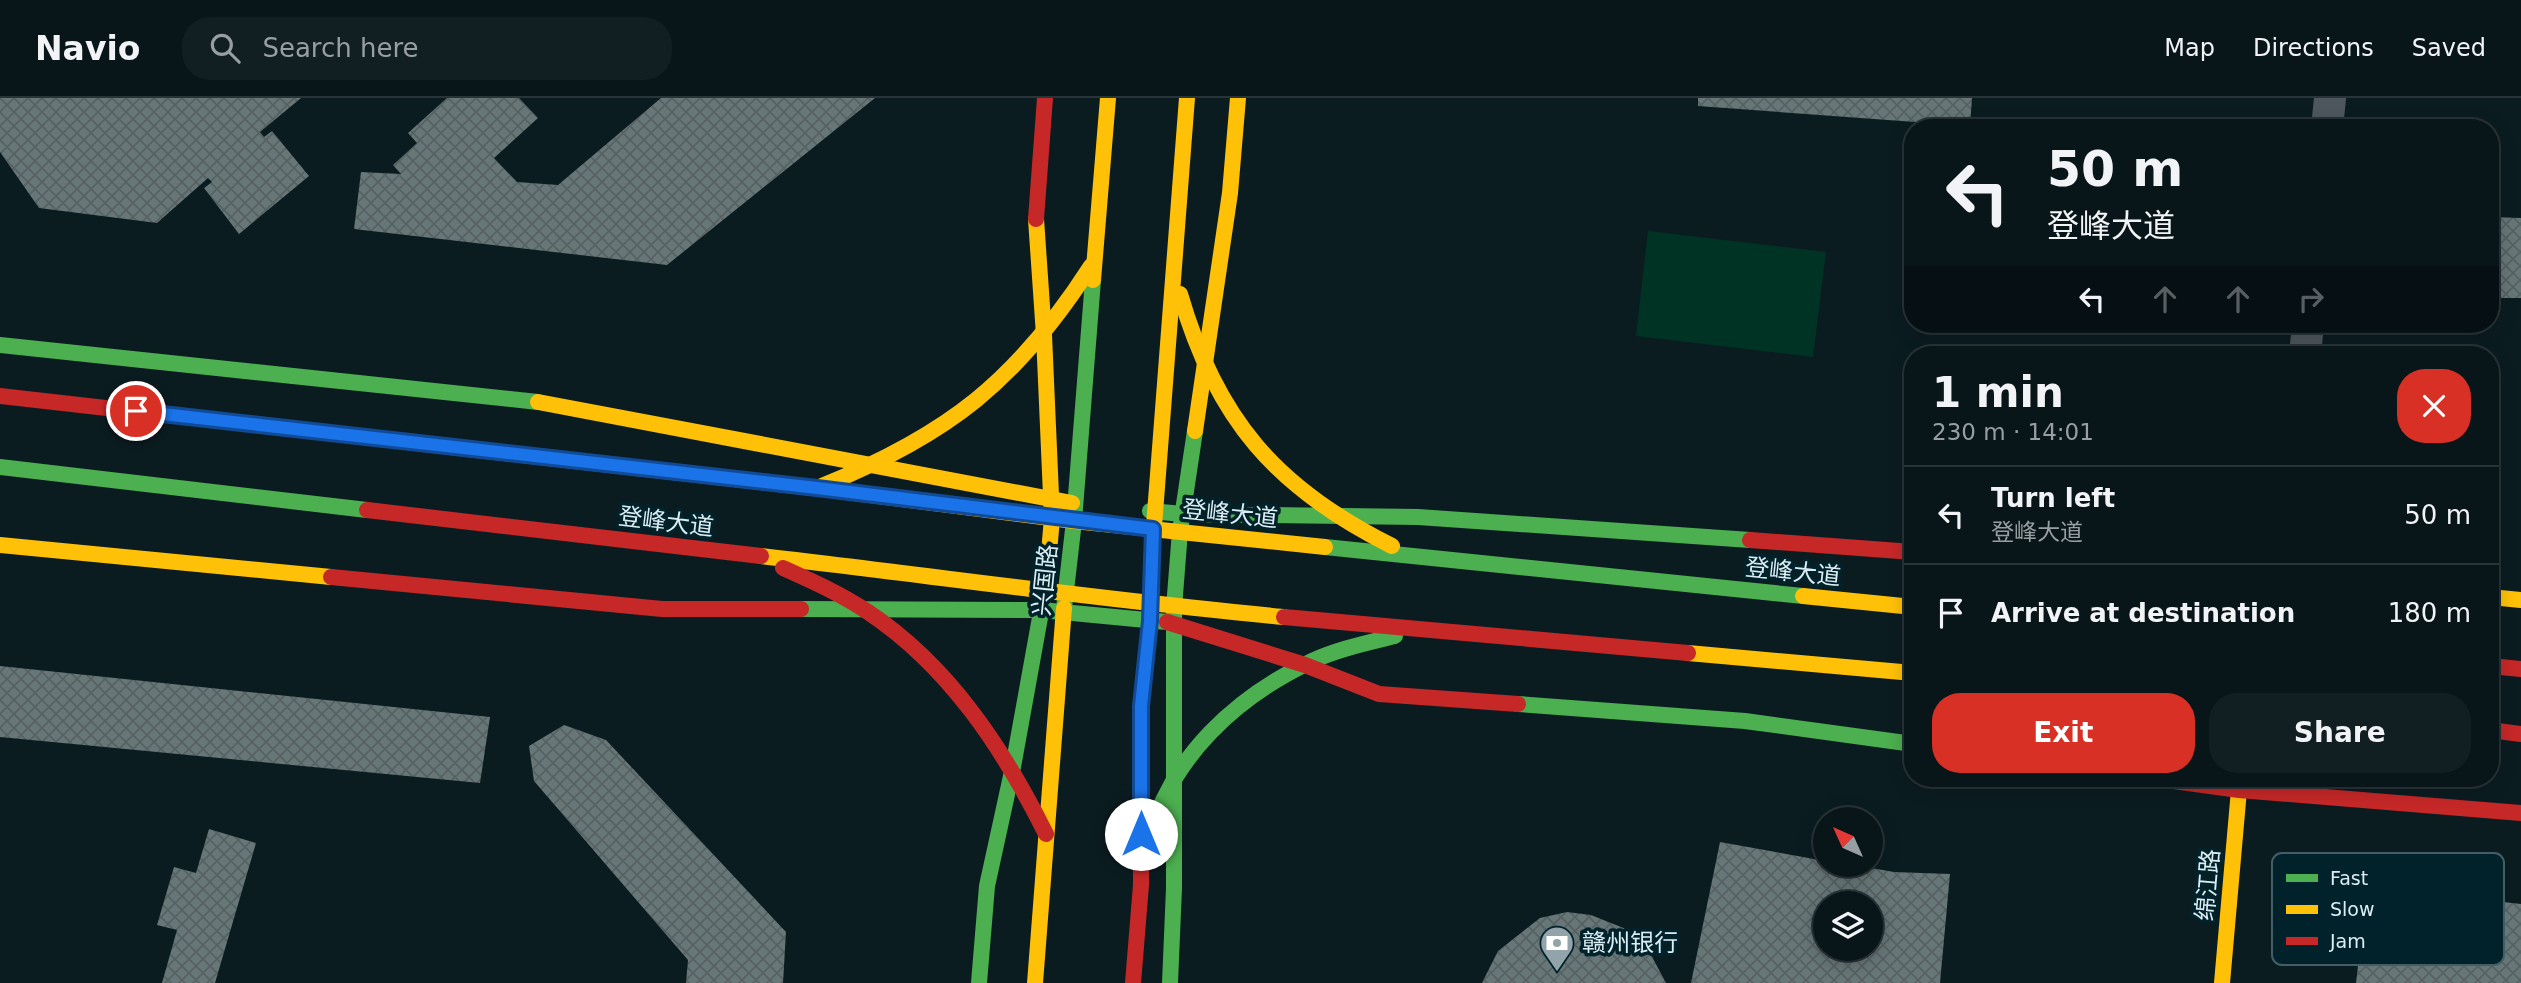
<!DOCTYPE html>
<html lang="en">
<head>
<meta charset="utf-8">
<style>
  :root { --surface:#081519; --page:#111e22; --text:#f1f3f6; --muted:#989fa2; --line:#293438; --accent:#d93025 }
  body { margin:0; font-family:"DejaVu Sans","Noto Sans SC",sans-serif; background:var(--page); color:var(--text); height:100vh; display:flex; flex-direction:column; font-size:26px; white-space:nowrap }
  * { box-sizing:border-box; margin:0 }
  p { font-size:23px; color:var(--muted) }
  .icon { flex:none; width:38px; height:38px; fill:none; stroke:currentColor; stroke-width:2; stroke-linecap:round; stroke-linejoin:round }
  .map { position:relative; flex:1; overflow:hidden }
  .drawer { position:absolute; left:1904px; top:248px; width:595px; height:441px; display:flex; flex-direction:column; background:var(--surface); border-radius:28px; box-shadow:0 4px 18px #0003,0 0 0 2px var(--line) }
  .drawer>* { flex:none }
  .banner { position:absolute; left:1904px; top:21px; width:595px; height:214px; border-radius:28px; box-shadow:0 4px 18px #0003,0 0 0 2px var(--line); background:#081519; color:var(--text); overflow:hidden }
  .needle { width:46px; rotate:315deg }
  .controls { position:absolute; left:1813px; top:709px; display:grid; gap:14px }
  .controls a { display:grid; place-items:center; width:70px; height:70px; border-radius:50%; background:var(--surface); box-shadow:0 4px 18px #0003,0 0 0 2px var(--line); font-size:35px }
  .pin { position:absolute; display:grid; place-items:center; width:60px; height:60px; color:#fff; margin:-30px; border:4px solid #fff; border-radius:50%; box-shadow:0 2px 7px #0007 }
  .me { position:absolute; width:77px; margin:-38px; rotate:0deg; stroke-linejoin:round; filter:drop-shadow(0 0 5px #0008) }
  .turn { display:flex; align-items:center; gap:24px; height:147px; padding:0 28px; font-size:32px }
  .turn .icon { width:91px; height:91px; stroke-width:2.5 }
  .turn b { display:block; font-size:49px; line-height:60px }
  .lanes { display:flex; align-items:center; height:66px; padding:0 28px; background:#0003; justify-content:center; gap:35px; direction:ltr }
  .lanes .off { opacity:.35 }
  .round { display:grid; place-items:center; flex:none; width:74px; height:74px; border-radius:28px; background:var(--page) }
  .headline { display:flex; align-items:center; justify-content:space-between; height:119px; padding:0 28px }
  h1 { font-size:42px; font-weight:700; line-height:52px }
  .primary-button { display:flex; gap:14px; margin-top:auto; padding:14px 28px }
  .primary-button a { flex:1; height:80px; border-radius:28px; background:var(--accent); color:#fff; font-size:28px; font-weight:700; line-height:80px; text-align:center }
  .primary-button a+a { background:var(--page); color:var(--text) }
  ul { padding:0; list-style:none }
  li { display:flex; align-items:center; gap:21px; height:98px; padding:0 28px; border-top:2px solid var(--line) }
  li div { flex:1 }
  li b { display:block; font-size:26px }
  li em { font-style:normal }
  header { display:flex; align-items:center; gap:42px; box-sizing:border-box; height:98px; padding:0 35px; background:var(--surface); border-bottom:2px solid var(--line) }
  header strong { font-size:33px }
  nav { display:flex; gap:38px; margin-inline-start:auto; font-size:24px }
  .search { width:490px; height:63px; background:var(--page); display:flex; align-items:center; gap:18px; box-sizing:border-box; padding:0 24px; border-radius:28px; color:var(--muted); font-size:26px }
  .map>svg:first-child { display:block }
  .pitch { fill:#013324 }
  .building { fill:url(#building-cross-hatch); fill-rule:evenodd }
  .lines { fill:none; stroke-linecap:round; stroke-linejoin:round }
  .street { stroke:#4d575d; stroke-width:32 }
  .fast { stroke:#4caf50; stroke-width:16 }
  .slow { stroke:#ffc107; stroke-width:16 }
  .jam { stroke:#c62828; stroke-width:16 }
  .route-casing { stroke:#114b97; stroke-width:18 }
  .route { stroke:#1a73e8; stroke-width:12 }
  .labels { text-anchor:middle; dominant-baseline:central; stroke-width:7; stroke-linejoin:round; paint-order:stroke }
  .street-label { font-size:24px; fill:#dbedf3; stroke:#01222b }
  .poi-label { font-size:24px; fill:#dbedf3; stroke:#01222b; text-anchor:start }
  .key { fill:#01222b; stroke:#425f67; stroke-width:2 }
  .key-label { font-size:19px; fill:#dbedf3 }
</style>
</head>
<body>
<header>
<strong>Navio</strong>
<div class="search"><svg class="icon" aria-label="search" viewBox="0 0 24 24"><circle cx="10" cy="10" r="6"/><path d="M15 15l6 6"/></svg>Search here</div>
<nav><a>Map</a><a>Directions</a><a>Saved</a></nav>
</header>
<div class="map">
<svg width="2521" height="885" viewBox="0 0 2521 885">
  <defs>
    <pattern id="building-cross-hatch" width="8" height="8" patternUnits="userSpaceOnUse" patternTransform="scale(1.75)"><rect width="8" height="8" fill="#677677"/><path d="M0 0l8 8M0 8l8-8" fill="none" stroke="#566162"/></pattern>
  </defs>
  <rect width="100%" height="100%" fill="#0b1c21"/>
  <polygon class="pitch" points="1648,133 1826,154 1813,259 1636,238"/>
  <g class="building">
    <polygon points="0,0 301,0 260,34 264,39 272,33 309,78 239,136 204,90 212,84 208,80 157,125 39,110 0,54"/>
    <polygon points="447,0 519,0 538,20 494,60 517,84 558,87 661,0 875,0 667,167 354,131 361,74 401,76 393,67 417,45 408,35"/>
    <polygon points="1698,0 1972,0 1970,28 1698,8"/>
    <polygon points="2490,119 2521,120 2521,200 2490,200"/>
    <polygon points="0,568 490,619 480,685 0,639"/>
    <polygon points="564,627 606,642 786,834 783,885 686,885 688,862 534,683 529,648"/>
    <polygon points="209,731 256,745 215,885 162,885 177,832 157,827 174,769 196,775"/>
    <path d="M1720,744L1825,763V766H1849L1894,774L1950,776L1940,885H1691ZM1825,805H1871V850H1825Z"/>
    <polygon points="2367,789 2521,806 2521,885 2356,885"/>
    <polygon points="1567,814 1591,817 1626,831 1650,855 1666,885 1482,885 1498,853 1540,820"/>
  </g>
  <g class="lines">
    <g class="street">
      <polyline points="2327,30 2330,0"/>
      <polyline points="2305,257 2308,226"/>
    </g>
    <g class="fast">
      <polyline points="0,247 538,304"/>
      <polyline points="468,351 831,392"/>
      <polyline points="0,369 367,412"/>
      <polyline points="1150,413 1183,416 1418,419 1750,442"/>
      <polyline points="1325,449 1803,498"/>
      <polyline points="1064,510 1074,423 1093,182"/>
      <polyline points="801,511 1041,512 1167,524"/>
      <polyline points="1518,606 1745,623 1913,646"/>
      <path d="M1149,740C1172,658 1236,599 1312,563C1338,551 1367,545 1395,538"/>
      <polyline points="979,885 987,788 1013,669 1045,492 1050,443"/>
      <polyline points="1170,885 1174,790 1174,510 1180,433 1195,333"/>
    </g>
    <g class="slow">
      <polyline points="1036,121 1044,237 1052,420 1050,443"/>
      <polyline points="1093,182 1108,0"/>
      <path d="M1180,196C1216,321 1276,390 1392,448"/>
      <polyline points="538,304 1072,405"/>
      <polyline points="1195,333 1230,95 1238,0"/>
      <path d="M822,388C948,337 1017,283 1091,168"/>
      <polyline points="831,392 1074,423 1325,449"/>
      <polyline points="1153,441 1187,0"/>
      <polyline points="0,447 331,479"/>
      <path d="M761,458C935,478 1109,503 1284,519"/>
      <polyline points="1803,498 1913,509"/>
      <polyline points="2490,499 2521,502"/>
      <polyline points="1688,555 1913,575"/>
      <polyline points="1035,885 1064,510"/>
      <polyline points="2222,885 2239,692"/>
    </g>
    <g class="jam">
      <polyline points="1036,121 1045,0"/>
      <polyline points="0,298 468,351"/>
      <polyline points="367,412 761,458"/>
      <polyline points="1750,442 1913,454"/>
      <path d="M783,470C812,483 841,496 868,514C949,568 1003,650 1046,736"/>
      <polyline points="331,479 662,511 801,511"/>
      <polyline points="1284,519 1688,555"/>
      <polyline points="1167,524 1305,567 1379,596 1518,606"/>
      <polyline points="2490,568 2521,571"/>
      <polyline points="2490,632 2521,636"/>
      <polyline points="2159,681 2239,692 2521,715"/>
      <polyline points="1133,885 1141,787 1141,608 1150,523 1153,441"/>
    </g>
  </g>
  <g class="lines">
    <g class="route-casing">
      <polyline id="route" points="136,313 817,390 1153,431 1150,523 1141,608 1141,736"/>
    </g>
    <use href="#route" class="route"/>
  </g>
  <defs>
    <g id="bank-pin" transform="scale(1.75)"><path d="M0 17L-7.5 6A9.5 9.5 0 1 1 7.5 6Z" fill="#92a4aa" stroke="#01222b"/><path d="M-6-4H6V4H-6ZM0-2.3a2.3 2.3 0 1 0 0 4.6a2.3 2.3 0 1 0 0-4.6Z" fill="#fff"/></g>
  </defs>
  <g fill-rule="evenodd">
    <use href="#bank-pin" x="1557" y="845"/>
  </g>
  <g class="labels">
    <g class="street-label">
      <text transform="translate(1230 416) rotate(6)">登峰大道</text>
      <text transform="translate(666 424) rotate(7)">登峰大道</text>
      <text transform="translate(1793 474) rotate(6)">登峰大道</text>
      <text transform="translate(1045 482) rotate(-84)">兴国路</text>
      <text transform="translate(2208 787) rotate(-85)">绵江路</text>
    </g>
    <g class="poi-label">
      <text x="1582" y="845">赣州银行</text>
    </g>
  </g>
  <rect x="2272" y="755" width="232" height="112" rx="10" class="key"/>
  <rect x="2286" y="776" width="32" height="8" fill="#4caf50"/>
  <rect x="2286" y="807" width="32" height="9" fill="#ffc107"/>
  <rect x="2286" y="839" width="32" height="8" fill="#c62828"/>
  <g class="key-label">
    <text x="2330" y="787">Fast</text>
    <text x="2330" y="818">Slow</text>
    <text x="2330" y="850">Jam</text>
  </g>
</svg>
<div class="controls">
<a><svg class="needle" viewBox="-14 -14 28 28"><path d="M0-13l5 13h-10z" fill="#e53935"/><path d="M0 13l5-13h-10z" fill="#989fa2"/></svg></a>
<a><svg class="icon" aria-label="layers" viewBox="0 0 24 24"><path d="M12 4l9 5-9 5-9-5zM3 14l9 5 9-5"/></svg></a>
</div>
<div class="pin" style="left:136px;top:313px;background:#d93025"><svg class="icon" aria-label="arrive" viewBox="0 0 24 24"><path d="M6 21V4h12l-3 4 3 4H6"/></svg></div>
<svg class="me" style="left:1141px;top:736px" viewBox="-20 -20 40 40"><circle r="19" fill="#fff"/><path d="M0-13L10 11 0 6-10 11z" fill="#1a73e8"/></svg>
<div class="banner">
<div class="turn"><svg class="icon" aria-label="left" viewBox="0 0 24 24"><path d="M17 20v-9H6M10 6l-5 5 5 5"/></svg><div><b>50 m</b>登峰大道</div></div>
<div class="lanes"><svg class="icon" aria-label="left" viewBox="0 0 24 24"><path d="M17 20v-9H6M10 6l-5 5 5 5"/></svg><svg class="icon off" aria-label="ahead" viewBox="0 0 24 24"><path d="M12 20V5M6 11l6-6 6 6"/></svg><svg class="icon off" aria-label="ahead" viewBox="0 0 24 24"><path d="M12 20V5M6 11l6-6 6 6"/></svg><svg class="icon off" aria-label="right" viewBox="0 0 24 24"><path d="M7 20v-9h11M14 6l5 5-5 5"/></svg></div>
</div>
<section class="drawer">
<div class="headline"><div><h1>1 min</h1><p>230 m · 14:01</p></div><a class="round" style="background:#d93025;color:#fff"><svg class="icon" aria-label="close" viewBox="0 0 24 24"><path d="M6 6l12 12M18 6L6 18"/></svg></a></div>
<ul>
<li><svg class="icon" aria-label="left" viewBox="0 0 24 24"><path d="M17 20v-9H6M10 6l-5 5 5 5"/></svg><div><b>Turn left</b><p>登峰大道</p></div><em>50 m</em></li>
<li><svg class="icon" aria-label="arrive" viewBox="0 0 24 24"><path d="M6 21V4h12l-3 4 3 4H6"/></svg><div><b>Arrive at destination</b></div><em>180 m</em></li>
</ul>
<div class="primary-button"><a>Exit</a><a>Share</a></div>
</section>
</div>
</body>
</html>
